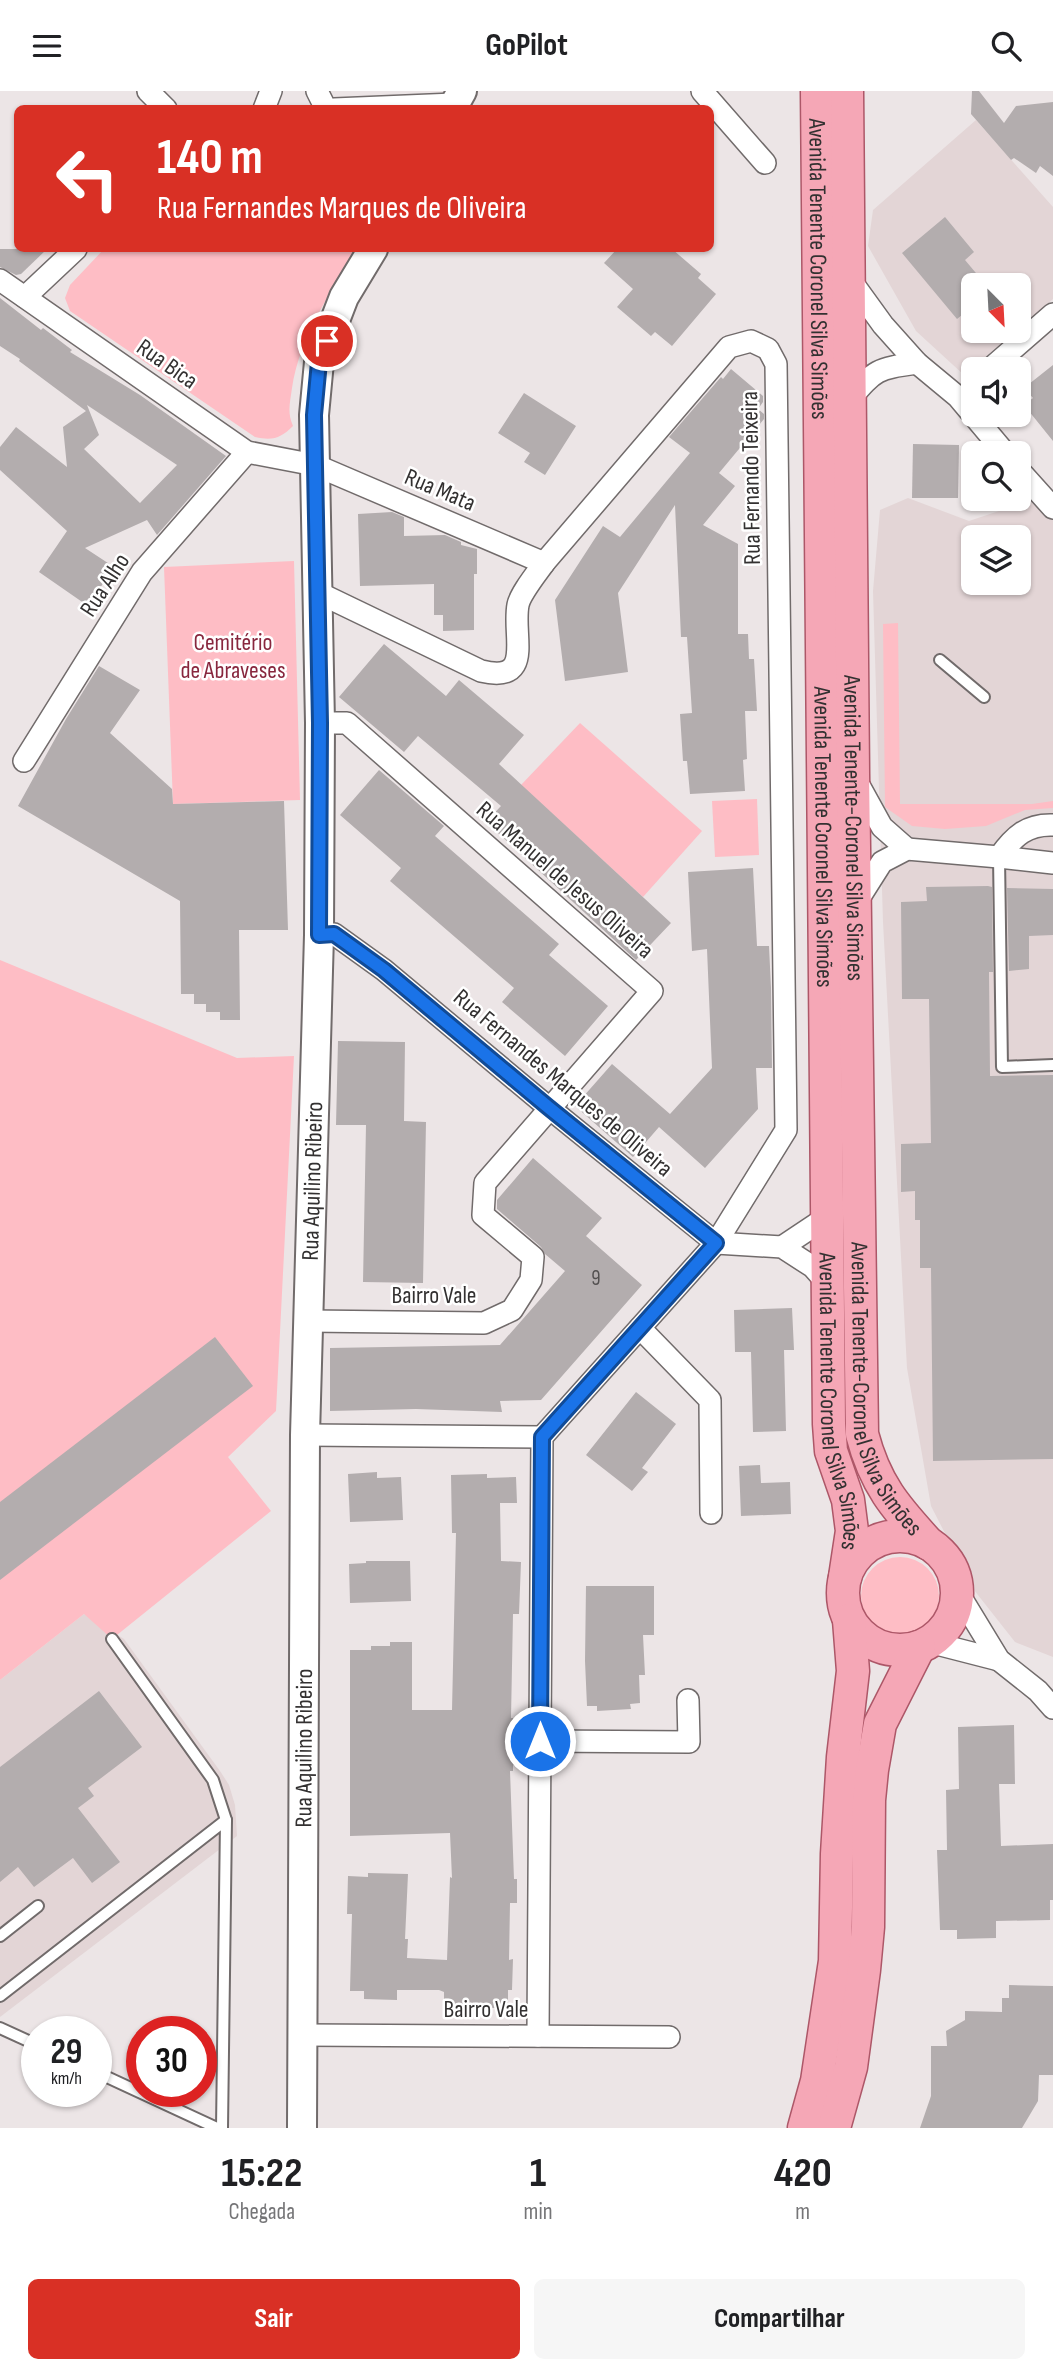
<!DOCTYPE html>
<html lang="pt">
<head>
<meta charset="utf-8">
<style>
  :root { --surface:#fff; --page:#f6f6f6; --text:#202124; --muted:#757577; --accent:#d93025 }
  body { margin:0; font-family:"Sofia Sans Condensed",sans-serif; background:var(--page); color:var(--text); height:100vh; display:flex; flex-direction:column; font-size:26px; white-space:nowrap }
  * { box-sizing:border-box; margin:0 }
  p { font-size:23px; color:var(--muted) }
  .icon { flex:none; width:38px; height:38px; fill:none; stroke:currentColor; stroke-width:2; stroke-linecap:round; stroke-linejoin:round }
  .map { position:relative; height:2037px; overflow:hidden }
  .sheet { display:flex; flex-direction:column; background:var(--surface); flex:1 }
  .sheet>* { flex:none }
  .top-card { position:absolute; left:14px; top:14px; width:700px; height:147px; border-radius:10px; box-shadow:0 2px 5px #0004; background:#d93025; color:#fff; overflow:hidden }
  .needle { width:46px; rotate:156deg }
  .tools { position:absolute; left:961px; top:182px; display:grid; gap:14px }
  .tools a { display:grid; place-items:center; width:70px; height:70px; border-radius:10px; background:var(--surface); box-shadow:0 2px 5px #0004; font-size:35px }
  .speed { position:absolute; left:21px; top:1925px; display:flex; gap:14px; font-size:35px; font-weight:700; text-align:center }
  .speed>* { display:grid; place-content:center; width:91px; height:91px; border-radius:50%; background:var(--surface); box-shadow:0 2px 5px #0004; line-height:1 }
  .speed small { font-size:18px; font-weight:400 }
  .speed .limit { border:10px solid #d22; background:#fff; color:#111 }
  .pin { position:absolute; display:grid; place-items:center; width:60px; height:60px; color:#fff; margin:-30px; border:4px solid #fff; border-radius:50%; box-shadow:0 2px 7px #0007 }
  .me { position:absolute; width:77px; margin:-38px; rotate:0deg; stroke-linejoin:round; filter:drop-shadow(0 0 5px #0008) }
  .turn { display:flex; align-items:center; gap:24px; height:147px; padding:0 28px; font-size:32px }
  .turn .icon { width:91px; height:91px; stroke-width:2.5 }
  .turn b { display:block; font-size:49px; line-height:60px }
  .eta { display:flex; justify-content:space-evenly; align-items:center; height:119px; text-align:center }
  .eta b { font-size:42px; font-weight:700; line-height:49px }
  .cta { display:flex; gap:14px; margin-top:auto; padding:14px 28px }
  .cta a { flex:1; height:80px; border-radius:10px; background:var(--accent); color:#fff; font-size:28px; font-weight:700; line-height:80px; text-align:center }
  .cta a+a { background:var(--page); color:var(--text) }
  header { display:flex; justify-content:space-between; align-items:center; height:91px; padding:0 28px; background:var(--surface); font-size:32px; font-weight:700 }
  .map>svg:first-child { display:block }
  .built { fill:#e3d5d6; fill-rule:evenodd }
  .green { fill:#febdc5 }
  .building { fill:#b3adae; fill-rule:evenodd }
  .lines { fill:none; stroke-linecap:round; stroke-linejoin:round }
  .lane-casing { stroke:#716b6b; stroke-width:14 }
  .street-casing { stroke:#716b6b; stroke-width:24 }
  .secondary-casing { stroke:#716b6b; stroke-width:32 }
  .primary-casing { stroke:#ad5768; stroke-width:35 }
  .lane { stroke:#fff; stroke-width:10 }
  .street { stroke:#fff; stroke-width:21 }
  .secondary { stroke:#fff; stroke-width:28 }
  .primary { stroke:#f5a7b6; stroke-width:32 }
  .route-casing { stroke:#114b97; stroke-width:18 }
  .route { stroke:#1a73e8; stroke-width:12 }
  .labels { text-anchor:middle; dominant-baseline:central; stroke-width:5; stroke-linejoin:round; paint-order:stroke }
  .number-label { font-size:21px; fill:#535050 }
  .street-label { font-size:24px; fill:#333131; stroke:#fff }
  .park-label { font-size:24px; fill:#88273e; stroke:#fff }
</style>
</head>
<body>
<header><svg class="icon" aria-label="menu" viewBox="0 0 24 24"><path d="M4 6h16M4 12h16M4 18h16"/></svg>GoPilot<svg class="icon" aria-label="search" viewBox="0 0 24 24"><circle cx="10" cy="10" r="6"/><path d="M15 15l6 6"/></svg></header>
<div class="map">
<svg width="1053" height="2037" viewBox="0 0 1053 2037">
  <rect width="100%" height="100%" fill="#ece5e6"/>
  <g class="built">
    <polygon points="976,29 1053,116 1053,208 1019,238 1018,194 973,194 973,240 1016,240 964,284 916,240 868,155 873,119"/>
    <path d="M1053,402V1566L1015,1551L974,1499L931,1415L907,1277L883,831L873,500L880,419L908,407L969,430ZM973,446H1018V492H973Z"/>
    <polygon points="84,1523 124,1548 220,1680 229,1694 235,1714 237,1745 0,1926 0,1589"/>
  </g>
  <g class="green">
    <path d="M104,158H356C330,203 300,245 292,297C290,312 287,321 293,335C281,347 273,350 255,346L70,220L65,207L70,194Z"/>
    <polygon points="294,470 300,709 173,713 164,476"/>
    <polygon points="898,532 900,713 1032,713 1053,710 1053,717 1025,719 986,735 945,738 912,735 885,716 883,533"/>
    <polygon points="580,632 702,740 643,806 521,694"/>
    <polygon points="757,708 759,764 715,766 712,710"/>
    <polygon points="0,869 237,967 294,965 276,1320 228,1366 271,1420 112,1548 84,1523 0,1589"/>
    <circle cx="900" cy="1505" r="39"/>
  </g>
  <g class="building">
    <polygon points="972,0 979,0 1004,32 1016,15 1053,11 1053,85 1040,75 1036,82 1014,67 1011,69 971,23"/>
    <polygon points="945,126 974,161 965,169 986,194 973,194 973,215 957,228 902,162"/>
    <polygon points="0,158 47,158 21,183 16,184 0,176"/>
    <polygon points="617,158 672,158 701,183 698,187 716,203 672,255 655,241 651,245 617,216 633,198 604,172"/>
    <path d="M0,207L41,239L43,237L72,259L70,261L140,304L226,365L157,444L147,429L85,457L114,476L88,515L39,481L67,440L0,379V356L16,336L67,376L63,336L86,320L19,270L20,268L0,255ZM87,314L177,374L140,412L84,358L99,344Z"/>
    <polygon points="1053,274 1053,350 1024,314 1033,307 1024,297"/>
    <polygon points="731,278 763,305 763,311 758,318 764,323 764,328 719,382 735,395 703,434 738,453 738,543 748,543 749,568 754,568 757,620 745,620 747,668 743,669 745,700 690,703 687,670 683,670 680,623 692,622 687,546 681,546 675,414 618,502 628,581 565,590 555,509 603,435 620,446 690,362 669,346 721,286 723,288"/>
    <polygon points="524,302 576,335 545,384 524,371 530,362 498,342"/>
    <polygon points="913,353 959,354 958,407 912,407"/>
    <polygon points="392,421 404,426 404,445 445,444 461,451 461,454 477,458 477,483 474,483 474,539 443,540 443,524 434,524 434,493 360,495 358,423"/>
    <polygon points="384,553 446,605 459,589 524,644 499,673 671,832 636,869 486,731 501,715 418,645 404,661 339,606"/>
    <polygon points="99,575 140,599 110,642 172,698 173,713 284,710 288,839 239,839 240,929 220,929 220,921 206,921 206,913 194,913 194,903 181,903 180,810 18,715 66,628"/>
    <polygon points="379,679 444,735 435,745 559,853 549,864 608,915 565,965 502,911 514,897 390,790 401,777 340,724"/>
    <polygon points="753,777 757,855 769,855 771,897 772,977 756,977 758,1018 705,1077 659,1036 633,1066 575,1015 612,973 670,1023 712,977 707,858 692,860 688,781"/>
    <polygon points="988,795 992,796 993,881 989,881 990,985 1053,984 1053,1368 933,1370 931,1177 920,1177 920,1129 915,1129 915,1100 901,1101 901,1053 931,1052 929,908 902,908 901,811 927,810 926,796"/>
    <polygon points="1007,797 1053,798 1053,844 1029,845 1029,878 1009,880"/>
    <polygon points="338,950 405,951 404,1030 426,1031 423,1192 363,1191 366,1034 336,1034"/>
    <polygon points="533,1067 602,1127 586,1145 642,1194 541,1309 500,1310 502,1321 416,1318 330,1320 330,1257 500,1254 565,1180 545,1163 541,1156 497,1118 497,1109"/>
    <polygon points="792,1217 794,1259 784,1259 786,1340 753,1341 751,1261 735,1261 734,1219"/>
    <polygon points="215,1246 253,1295 0,1489 0,1411"/>
    <polygon points="636,1301 676,1333 642,1377 648,1381 632,1400 586,1364"/>
    <polygon points="760,1374 761,1392 790,1391 791,1423 741,1425 739,1375"/>
    <polygon points="377,1381 377,1387 401,1386 403,1429 350,1431 348,1383"/>
    <polygon points="487,1383 487,1387 516,1386 517,1412 500,1412 501,1470 521,1471 519,1523 513,1523 511,1627 513,1627 513,1652 519,1653 519,1675 513,1674 513,1680 510,1680 514,1788 517,1788 517,1812 510,1812 509,1869 513,1868 512,1899 508,1899 508,1917 444,1917 444,1901 439,1899 397,1899 397,1909 364,1908 364,1900 350,1900 352,1823 347,1823 348,1785 368,1786 368,1782 408,1783 405,1848 408,1848 407,1867 447,1869 450,1786 452,1787 450,1742 350,1745 350,1559 371,1559 371,1555 390,1555 390,1551 412,1551 412,1619 452,1619 456,1442 452,1442 451,1384"/>
    <polygon points="366,1470 410,1470 411,1510 350,1512 349,1473 366,1472"/>
    <polygon points="586,1495 654,1495 654,1544 643,1544 645,1584 639,1584 640,1612 630,1613 631,1618 597,1620 597,1615 587,1615 585,1570"/>
    <polygon points="99,1600 142,1656 88,1697 94,1705 78,1717 120,1771 92,1792 73,1767 34,1796 18,1776 0,1791 0,1676"/>
    <polygon points="1014,1634 1015,1693 999,1693 1001,1755 1053,1753 1053,1809 1050,1809 1050,1829 996,1830 996,1847 957,1848 957,1839 940,1839 937,1759 947,1759 946,1699 959,1698 958,1636"/>
    <polygon points="1009,1894 1053,1895 1053,1984 1039,1984 1038,2010 1022,2037 920,2037 931,2005 931,1955 947,1955 946,1940 965,1929 965,1920 1002,1921 1002,1907 1009,1907"/>
  </g>
  <g class="lines">
    <g class="lane-casing">
      <g id="lane">
        <polyline points="940,569 984,606"/>
        <polyline points="999,766 1002,976 1053,974"/>
        <polyline points="112,1548 213,1689 226,1729 222,2037"/>
        <polyline points="0,1845 38,1815"/>
        <polyline points="0,1905 226,1729"/>
        <polyline points="0,1937 37,1954"/>
        <polyline points="96,1981 217,2037"/>
      </g>
    </g>
    <g class="street-casing">
      <g id="street">
        <polyline points="148,0 166,18"/>
        <polyline points="317,0 326,18"/>
        <polyline points="702,0 765,72"/>
        <polyline points="264,18 271,0"/>
        <polyline points="334,18 454,13"/>
        <polyline points="849,187 883,234 917,272 958,306 1005,362"/>
        <polyline points="0,189 247,361 315,374 544,472"/>
        <polyline points="25,206 76,158"/>
        <polyline points="990,278 1053,223"/>
        <path d="M849,309C876,278 876,278 917,272"/>
        <polyline points="1018,378 1053,417"/>
        <path d="M319,502L481,580C535,593 512,545 518,514C520,503 537,482 544,472L729,256L751,250L768,258L776,273L786,1039L716,1152L542,1346L538,1945"/>
        <polyline points="24,670 142,481 247,361"/>
        <polyline points="855,687 882,736 907,758"/>
        <polyline points="999,766 1053,772"/>
        <path d="M856,812L882,771L907,758L999,766C1014,745 1027,733 1053,734"/>
        <polyline points="319,844 334,843 384,879 548,1016 716,1152 782,1156 813,1176 828,1193"/>
        <polyline points="782,1156 827,1126"/>
        <polyline points="308,1230 484,1232 512,1219 531,1189 533,1166 483,1124 485,1092 652,900 347,632 320,632"/>
        <polyline points="640,1237 710,1309 711,1422"/>
        <polyline points="305,1344 542,1346"/>
        <polyline points="957,1500 999,1569 1038,1600 1053,1617"/>
        <polyline points="929,1551 999,1569"/>
        <polyline points="540,1650 689,1651 688,1609"/>
        <polyline points="304,1944 669,1946"/>
      </g>
    </g>
    <g class="secondary-casing">
      <g id="secondary">
        <polyline points="452,18 462,0"/>
        <path id="s1" d="M302,2037L305,1344L319,844L320,632L314,324L319,271L344,206L373,158"/>
      </g>
    </g>
    <g class="primary-casing">
      <g id="primary">
        <path id="s2" d="M817,0L829,1333L831,1360L848,1409L852,1440L845,1486"/>
        <path id="s3" d="M847,0L853,683L862,1343C875,1393 895,1416 929,1453"/>
        <circle cx="900" cy="1502" r="57"/>
        <polyline points="804,2037 817,1990 835,1870 837,1763 843,1666 853,1580 849,1529"/>
        <polyline points="834,2037 851,1976 864,1879 868,1836 869,1709 872,1679 880,1633 919,1556"/>
      </g>
    </g>
    <use href="#lane" class="lane"/>
    <use href="#street" class="street"/>
    <use href="#secondary" class="secondary"/>
    <use href="#primary" class="primary"/>
  </g>
  <g class="lines">
    <g class="route-casing">
      <polyline id="route" points="327,250 319,271 314,324 320,632 319,844 334,843 384,879 548,1016 716,1152 542,1346 540,1650"/>
    </g>
    <use href="#route" class="route"/>
  </g>
  <g class="labels">
    <g class="number-label">
      <text x="596" y="1187">9</text>
    </g>
    <g class="street-label">
      <text stroke="none"><textPath href="#s2" startOffset="178">Avenida Tenente Coronel Silva Simões</textPath></text>
      <text transform="translate(167 273) rotate(35)">Rua Bica</text>
      <text transform="translate(751 387) rotate(-91)">Rua Fernando Teixeira</text>
      <text transform="translate(440 399) rotate(23)">Rua Mata</text>
      <text transform="translate(105 494) rotate(-57)">Rua Alho</text>
      <text stroke="none"><textPath href="#s3" startOffset="737">Avenida Tenente-Coronel Silva Simões</textPath></text>
      <text stroke="none"><textPath href="#s2" startOffset="746">Avenida Tenente Coronel Silva Simões</textPath></text>
      <text transform="translate(565 789) rotate(41)">Rua Manuel de Jesus Oliveira</text>
      <text transform="translate(563 992) rotate(40)">Rua Fernandes Marques de Oliveira</text>
      <text stroke="none"><textPath href="#s1" startOffset="947">Rua Aquilino Ribeiro</textPath></text>
      <text x="434" y="1204">Bairro Vale</text>
      <text stroke="none"><textPath href="#s3" startOffset="1304">Avenida Tenente-Coronel Silva Simões</textPath></text>
      <text stroke="none"><textPath href="#s2" startOffset="1312">Avenida Tenente Coronel Silva Simões</textPath></text>
      <text stroke="none"><textPath href="#s1" startOffset="380">Rua Aquilino Ribeiro</textPath></text>
      <text x="486" y="1918">Bairro Vale</text>
    </g>
    <g class="park-label">
      <text x="233" y="551">Cemitério<tspan x="233" dy="28">de Abraveses</tspan></text>
    </g>
  </g>
</svg>
<div class="tools">
<a><svg class="needle" viewBox="-14 -14 28 28"><path d="M0-13l5 13h-10z" fill="#e53935"/><path d="M0 13l5-13h-10z" fill="#757577"/></svg></a>
<a><svg class="icon" aria-label="sound" viewBox="0 0 24 24"><path d="M4 9h4l5-4v14l-5-4H4zM17 9q2 3 0 6"/></svg></a>
<a><svg class="icon" aria-label="search" viewBox="0 0 24 24"><circle cx="10" cy="10" r="6"/><path d="M15 15l6 6"/></svg></a>
<a><svg class="icon" aria-label="layers" viewBox="0 0 24 24"><path d="M12 4l9 5-9 5-9-5zM3 14l9 5 9-5"/></svg></a>
</div>
<div class="speed"><div>29<small>km/h</small></div><div class="limit">30</div></div>
<div class="pin" style="left:327px;top:250px;background:#d93025"><svg class="icon" aria-label="arrive" viewBox="0 0 24 24"><path d="M6 21V4h12l-3 4 3 4H6"/></svg></div>
<svg class="me" style="left:540px;top:1650px" viewBox="-20 -20 40 40"><circle r="17" fill="#1a73e8" stroke="#fff" stroke-width="3"/><path d="M0-11L8 9 0 5-8 9z" fill="#fff"/></svg>
<div class="top-card">
<div class="turn"><svg class="icon" aria-label="left" viewBox="0 0 24 24"><path d="M17 20v-9H6M10 6l-5 5 5 5"/></svg><div><b>140 m</b>Rua Fernandes Marques de Oliveira</div></div>
</div>
</div>
<section class="sheet">
<div class="eta">
<div><b>15:22</b><p>Chegada</p></div>
<div><b>1</b><p>min</p></div>
<div><b>420</b><p>m</p></div>
</div>
<div class="cta"><a>Sair</a><a>Compartilhar</a></div>
</section>
</body>
</html>
